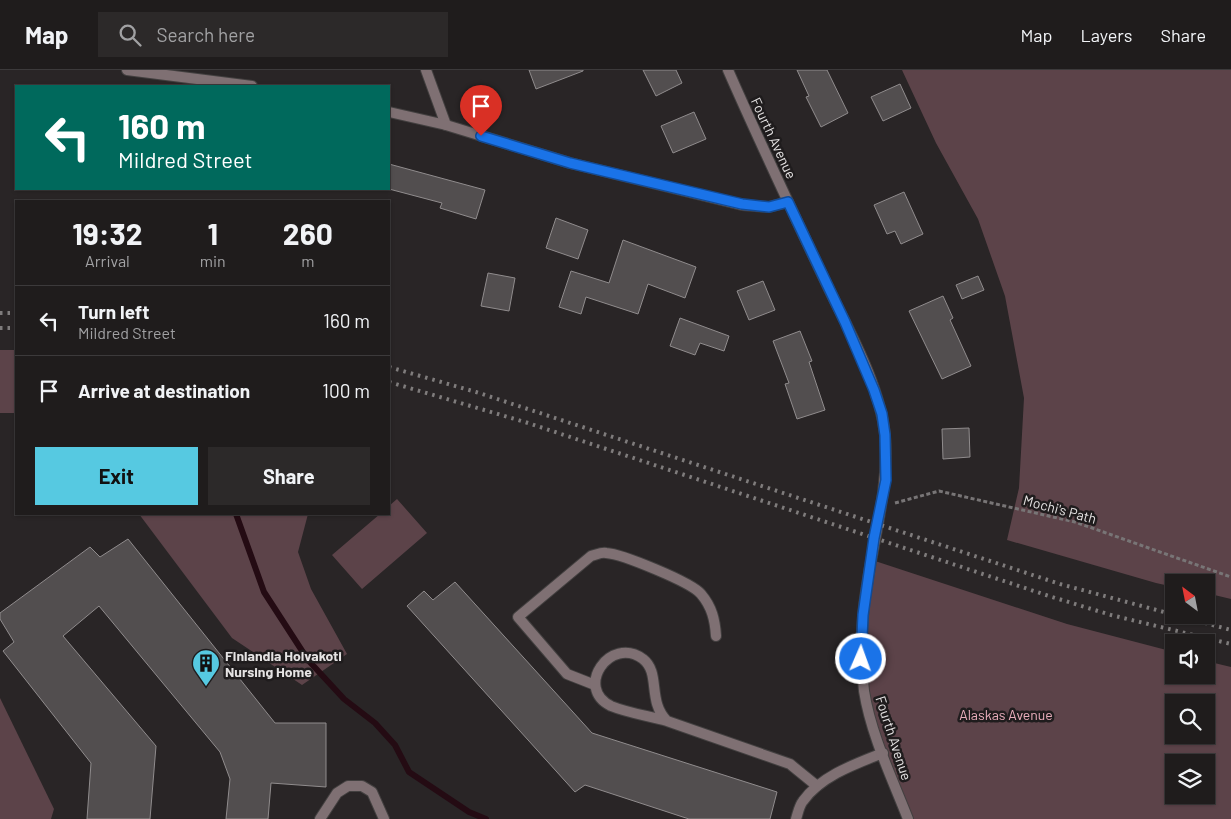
<!DOCTYPE html>
<html lang="en">
<head>
<meta charset="utf-8">
<style>
  :root { --surface:#1f1c1c; --page:#2c2929; --text:#f1f3f6; --muted:#a1a1a3; --line:#3c3a3b; --accent:#56c9e1 }
  body { margin:0; font-family:Barlow,sans-serif; background:var(--page); color:var(--text); height:100vh; display:flex; flex-direction:column; font-size:19px; white-space:nowrap }
  * { box-sizing:border-box; margin:0 }
  p { font-size:16px; color:var(--muted) }
  .icon { flex:none; width:28px; height:28px; fill:none; stroke:currentColor; stroke-width:2; stroke-linecap:round; stroke-linejoin:round }
  .map { position:relative; flex:1; overflow:hidden }
  .side { position:absolute; left:15px; top:130px; width:375px; height:315px; display:flex; flex-direction:column; background:var(--surface); border-radius:0px; box-shadow:0 1px 4px #0004,0 0 0 1px var(--line) }
  .side>* { flex:none }
  .banner { position:absolute; left:15px; top:15px; width:375px; height:105px; border-radius:0px; box-shadow:0 1px 4px #0004,0 0 0 1px var(--line); background:#00695c; color:#fff; overflow:hidden }
  .needle { width:32px; rotate:328deg }
  .buttons { position:absolute; left:1165px; top:504px; display:grid; gap:10px }
  .buttons a { display:grid; place-items:center; width:50px; height:50px; border-radius:0px; background:var(--surface); box-shadow:0 1px 4px #0004,0 0 0 1px var(--line); font-size:25px }
  .pin { position:absolute; display:grid; place-items:center; width:42px; height:42px; color:#fff; margin:-51px -21px; border-radius:50% 50% 50% 0; rotate:-45deg; box-shadow:0 0 5px #0007 }
  .pin .icon { rotate:45deg }
  .me { position:absolute; width:55px; margin:-28px; rotate:2deg; stroke-linejoin:round; filter:drop-shadow(0 0 4px #0008) }
  .turn { display:flex; align-items:center; gap:18px; height:105px; padding:0 20px; font-size:22px }
  .turn .icon { width:65px; height:65px; stroke-width:2.5 }
  .turn b { display:block; font-size:35px; line-height:42px }
  .eta { display:flex; justify-content:space-evenly; align-items:center; height:85px; text-align:center }
  .eta b { font-size:30px; font-weight:700; line-height:35px }
  .primary-button { display:flex; gap:10px; margin-top:auto; padding:10px 20px }
  .primary-button a { flex:1; height:58px; border-radius:0px; background:var(--accent); color:#111; font-size:20px; font-weight:700; line-height:58px; text-align:center }
  .primary-button a+a { background:var(--page); color:var(--text) }
  ul { padding:0; list-style:none }
  li { display:flex; align-items:center; gap:15px; height:70px; padding:0 20px; border-top:1px solid var(--line) }
  li div { flex:1 }
  li b { display:block; font-size:19px }
  li em { font-style:normal }
  header { display:flex; align-items:center; gap:30px; box-sizing:border-box; height:70px; padding:0 25px; background:var(--surface); border-bottom:1px solid var(--line) }
  header strong { font-size:24px }
  nav { display:flex; gap:28px; margin-inline-start:auto; font-size:18px }
  .search { width:350px; height:45px; background:var(--page); display:flex; align-items:center; gap:12px; box-sizing:border-box; padding:0 18px; border-radius:0px; color:var(--muted); font-size:19px }
  .map>svg:first-child { display:block }
  .green { fill:#5c4349; fill-rule:evenodd }
  .lines { fill:none; stroke-linecap:round; stroke-linejoin:round }
  .stream { stroke:#240b13; stroke-width:6 }
  .building { fill:#524e4f; stroke:#908c8d }
  .service-casing { stroke:#434040; stroke-width:12 }
  .minor-casing { stroke:#434040; stroke-width:12 }
  .tertiary-casing { stroke:#434040; stroke-width:12 }
  .path { stroke:#787576; stroke-width:3; stroke-dasharray:4 2.5; stroke-linecap:butt }
  .service { stroke:#7f7073; stroke-width:10 }
  .minor { stroke:#7f7073; stroke-width:10 }
  .tertiary { stroke:#7f7073; stroke-width:10 }
  .rail { stroke:#7f7c7c; stroke-width:4; stroke-dasharray:2.5 5; stroke-linecap:butt }
  .route-casing { stroke:#114b97; stroke-width:12 }
  .route { stroke:#1a73e8; stroke-width:9 }
  .labels { text-anchor:middle; dominant-baseline:central; stroke-width:5; stroke-linejoin:round; paint-order:stroke }
  .street-label { font-size:14px; fill:#e5e3e3; stroke:#1f1c1d }
  .poi-label { font-size:14px; font-weight:bold; fill:#e5e3e3; stroke:#1f1c1d; text-anchor:start }
  .park-label { font-size:14px; fill:#eaaebc; stroke:#1f1c1d }
</style>
</head>
<body>
<header>
<strong>Map</strong>
<div class="search"><svg class="icon" aria-label="search" viewBox="0 0 24 24"><circle cx="10" cy="10" r="6"/><path d="M15 15l6 6"/></svg>Search here</div>
<nav><a>Map</a><a>Layers</a><a>Share</a></nav>
</header>
<div class="map">
<svg width="1231" height="749" viewBox="0 0 1231 749">
  <rect width="100%" height="100%" fill="#292526"/>
  <g class="green">
    <polygon points="902,0 1231,0 1231,529 1206,523 1206,512 1174,512 1174,517 1156,513 1007,470 1019,418 1024,328 1005,226 978,149 936,73"/>
    <rect x="0" y="280" width="16" height="63"/>
    <polygon points="397,429 427,463 362,519 332,485 380,444 389,444 389,436"/>
    <polygon points="139,444 308,444 298,482 311,519 347,584 302,615 232,568"/>
    <path d="M869,489L1067,554L1174,582V605H1206V591L1231,597V749H906L863,623ZM1174,632H1206V665H1174ZM1174,692H1206V725H1174Z"/>
    <polygon points="0,628 54,739 51,749 0,749"/>
  </g>
  <g class="lines">
    <polyline class="stream" points="236,444 264,522 308,590 344,629 375,653 395,675 409,702 469,742 486,749"/>
  </g>
  <g class="building">
    <polygon points="529,0 583,0 583,1 536,19"/>
    <polygon points="643,0 676,0 682,13 656,26"/>
    <polygon points="797,0 827,0 848,43 821,57 806,27 809,26"/>
    <polygon points="900,14 911,38 883,51 871,27"/>
    <polygon points="694,42 706,69 673,83 661,56"/>
    <polygon points="389,94 485,120 476,149 440,138 442,133 389,119"/>
    <polygon points="904,122 923,164 901,174 895,161 887,164 874,135"/>
    <polygon points="556,148 588,160 578,189 546,178"/>
    <polygon points="623,170 696,197 685,228 648,214 638,244 586,227 581,244 559,237 571,201 609,213"/>
    <polygon points="488,203 515,208 509,241 481,236"/>
    <polygon points="978,206 984,220 962,229 956,215"/>
    <polygon points="763,211 775,240 749,250 737,221"/>
    <polygon points="943,226 953,248 950,250 971,296 942,309 909,241"/>
    <polygon points="680,248 729,266 724,281 700,273 695,285 670,276"/>
    <polygon points="800,261 812,291 809,292 825,340 797,349 785,314 789,313 773,271"/>
    <polygon points="969,358 970,387 943,389 942,359"/>
    <polygon points="128,469 275,653 326,653 326,717 271,713 268,749 226,749 230,709 220,682 99,536 63,566 156,676 150,749 87,749 91,693 3,581 14,572 0,549 0,543 90,477 100,487"/>
    <polygon points="455,512 592,663 777,722 770,749 689,749 585,715 575,722 407,536 424,521 433,530"/>
  </g>
  <g class="lines">
    <g class="service-casing">
      <g id="service">
        <path d="M595,615L567,604L518,547L591,486C596,485 601,482 606,483C622,484 691,512 701,524C712,537 715,550 716,566"/>
        <path d="M667,651C649,646 628,643 611,636C574,618 610,565 643,589C661,603 647,631 667,651L790,694L817,716"/>
        <polyline points="320,749 337,723 348,716 362,716 372,722 384,749"/>
        <path d="M796,749C798,743 799,736 803,731C821,706 855,694 883,683"/>
      </g>
    </g>
    <g class="minor-casing">
      <g id="minor">
        <polyline points="127,0 252,16"/>
        <polyline points="426,0 446,55"/>
        <polyline points="389,42 446,55 570,93 742,135 769,137 788,132"/>
      </g>
    </g>
    <g class="tertiary-casing">
      <path id="tertiary" d="M728,0C760,73 794,145 828,217C849,261 880,315 885,365C890,426 868,485 863,546C861,571 861,596 864,621C871,665 892,708 908,749"/>
    </g>
    <polyline class="path" points="895,433 939,421 1075,452 1231,507"/>
    <use href="#service" class="service"/>
    <use href="#minor" class="minor"/>
    <use href="#tertiary" class="tertiary"/>
    <g class="rail">
      <polyline points="0,243 16,243"/>
      <polyline points="0,258 16,258"/>
      <polyline points="389,297 476,322 1060,514 1231,560"/>
      <polyline points="389,312 525,352 1049,526 1111,545 1231,574"/>
    </g>
  </g>
  <g class="lines">
    <g class="route-casing">
      <polyline id="route" points="481,66 570,93 742,134 769,137 788,132 845,252 874,320 882,344 885,365 886,410 874,468 863,545 861,589"/>
    </g>
    <use href="#route" class="route"/>
  </g>
  <defs>
    <g id="building-pin" transform="scale(1.4375)"><path d="M0 17L-7.5 6A9.5 9.5 0 1 1 7.5 6Z" fill="#56c9e1" stroke="#1f1c1d"/><path d="M-4-6H4V6H1V3H-1V6H-4ZM-2.5-4.3h1.7v1.8h-1.7ZM.8-4.3h1.7v1.8H.8ZM-2.5-1h1.7V.8h-1.7ZM.8-1h1.7V.8H.8Z" fill="#111"/></g>
  </defs>
  <g fill-rule="evenodd">
    <use href="#building-pin" x="206" y="593"/>
  </g>
  <g class="labels">
    <g class="street-label">
      <text transform="translate(774 68) rotate(65)">Fourth Avenue</text>
      <text transform="translate(1060 439) rotate(15)">Mochi's Path</text>
      <text transform="translate(894 668) rotate(72)">Fourth Avenue</text>
    </g>
    <g class="poi-label">
      <text x="225" y="585">Finlandia Hoivakoti<tspan x="225" dy="16">Nursing Home</tspan></text>
    </g>
    <g class="park-label">
      <text x="1006" y="644">Alaskas Avenue</text>
    </g>
  </g>
</svg>
<div class="buttons">
<a><svg class="needle" viewBox="-14 -14 28 28"><path d="M0-13l5 13h-10z" fill="#e53935"/><path d="M0 13l5-13h-10z" fill="#a1a1a3"/></svg></a>
<a><svg class="icon" aria-label="sound" viewBox="0 0 24 24"><path d="M4 9h4l5-4v14l-5-4H4zM17 9q2 3 0 6"/></svg></a>
<a><svg class="icon" aria-label="search" viewBox="0 0 24 24"><circle cx="10" cy="10" r="6"/><path d="M15 15l6 6"/></svg></a>
<a><svg class="icon" aria-label="layers" viewBox="0 0 24 24"><path d="M12 4l9 5-9 5-9-5zM3 14l9 5 9-5"/></svg></a>
</div>
<div class="pin" style="left:481px;top:66px;background:#d93025"><svg class="icon" aria-label="arrive" viewBox="0 0 24 24"><path d="M6 21V4h12l-3 4 3 4H6"/></svg></div>
<svg class="me" style="left:861px;top:589px" viewBox="-20 -20 40 40"><circle r="17" fill="#1a73e8" stroke="#fff" stroke-width="3"/><path d="M0-11L8 9 0 5-8 9z" fill="#fff"/></svg>
<div class="banner">
<div class="turn"><svg class="icon" aria-label="left" viewBox="0 0 24 24"><path d="M17 20v-9H6M10 6l-5 5 5 5"/></svg><div><b>160 m</b>Mildred Street</div></div>
</div>
<section class="side">
<div class="eta">
<div><b>19:32</b><p>Arrival</p></div>
<div><b>1</b><p>min</p></div>
<div><b>260</b><p>m</p></div>
</div>
<ul>
<li><svg class="icon" aria-label="left" viewBox="0 0 24 24"><path d="M17 20v-9H6M10 6l-5 5 5 5"/></svg><div><b>Turn left</b><p>Mildred Street</p></div><em>160 m</em></li>
<li><svg class="icon" aria-label="arrive" viewBox="0 0 24 24"><path d="M6 21V4h12l-3 4 3 4H6"/></svg><div><b>Arrive at destination</b></div><em>100 m</em></li>
</ul>
<div class="primary-button"><a>Exit</a><a>Share</a></div>
</section>
</div>
</body>
</html>
